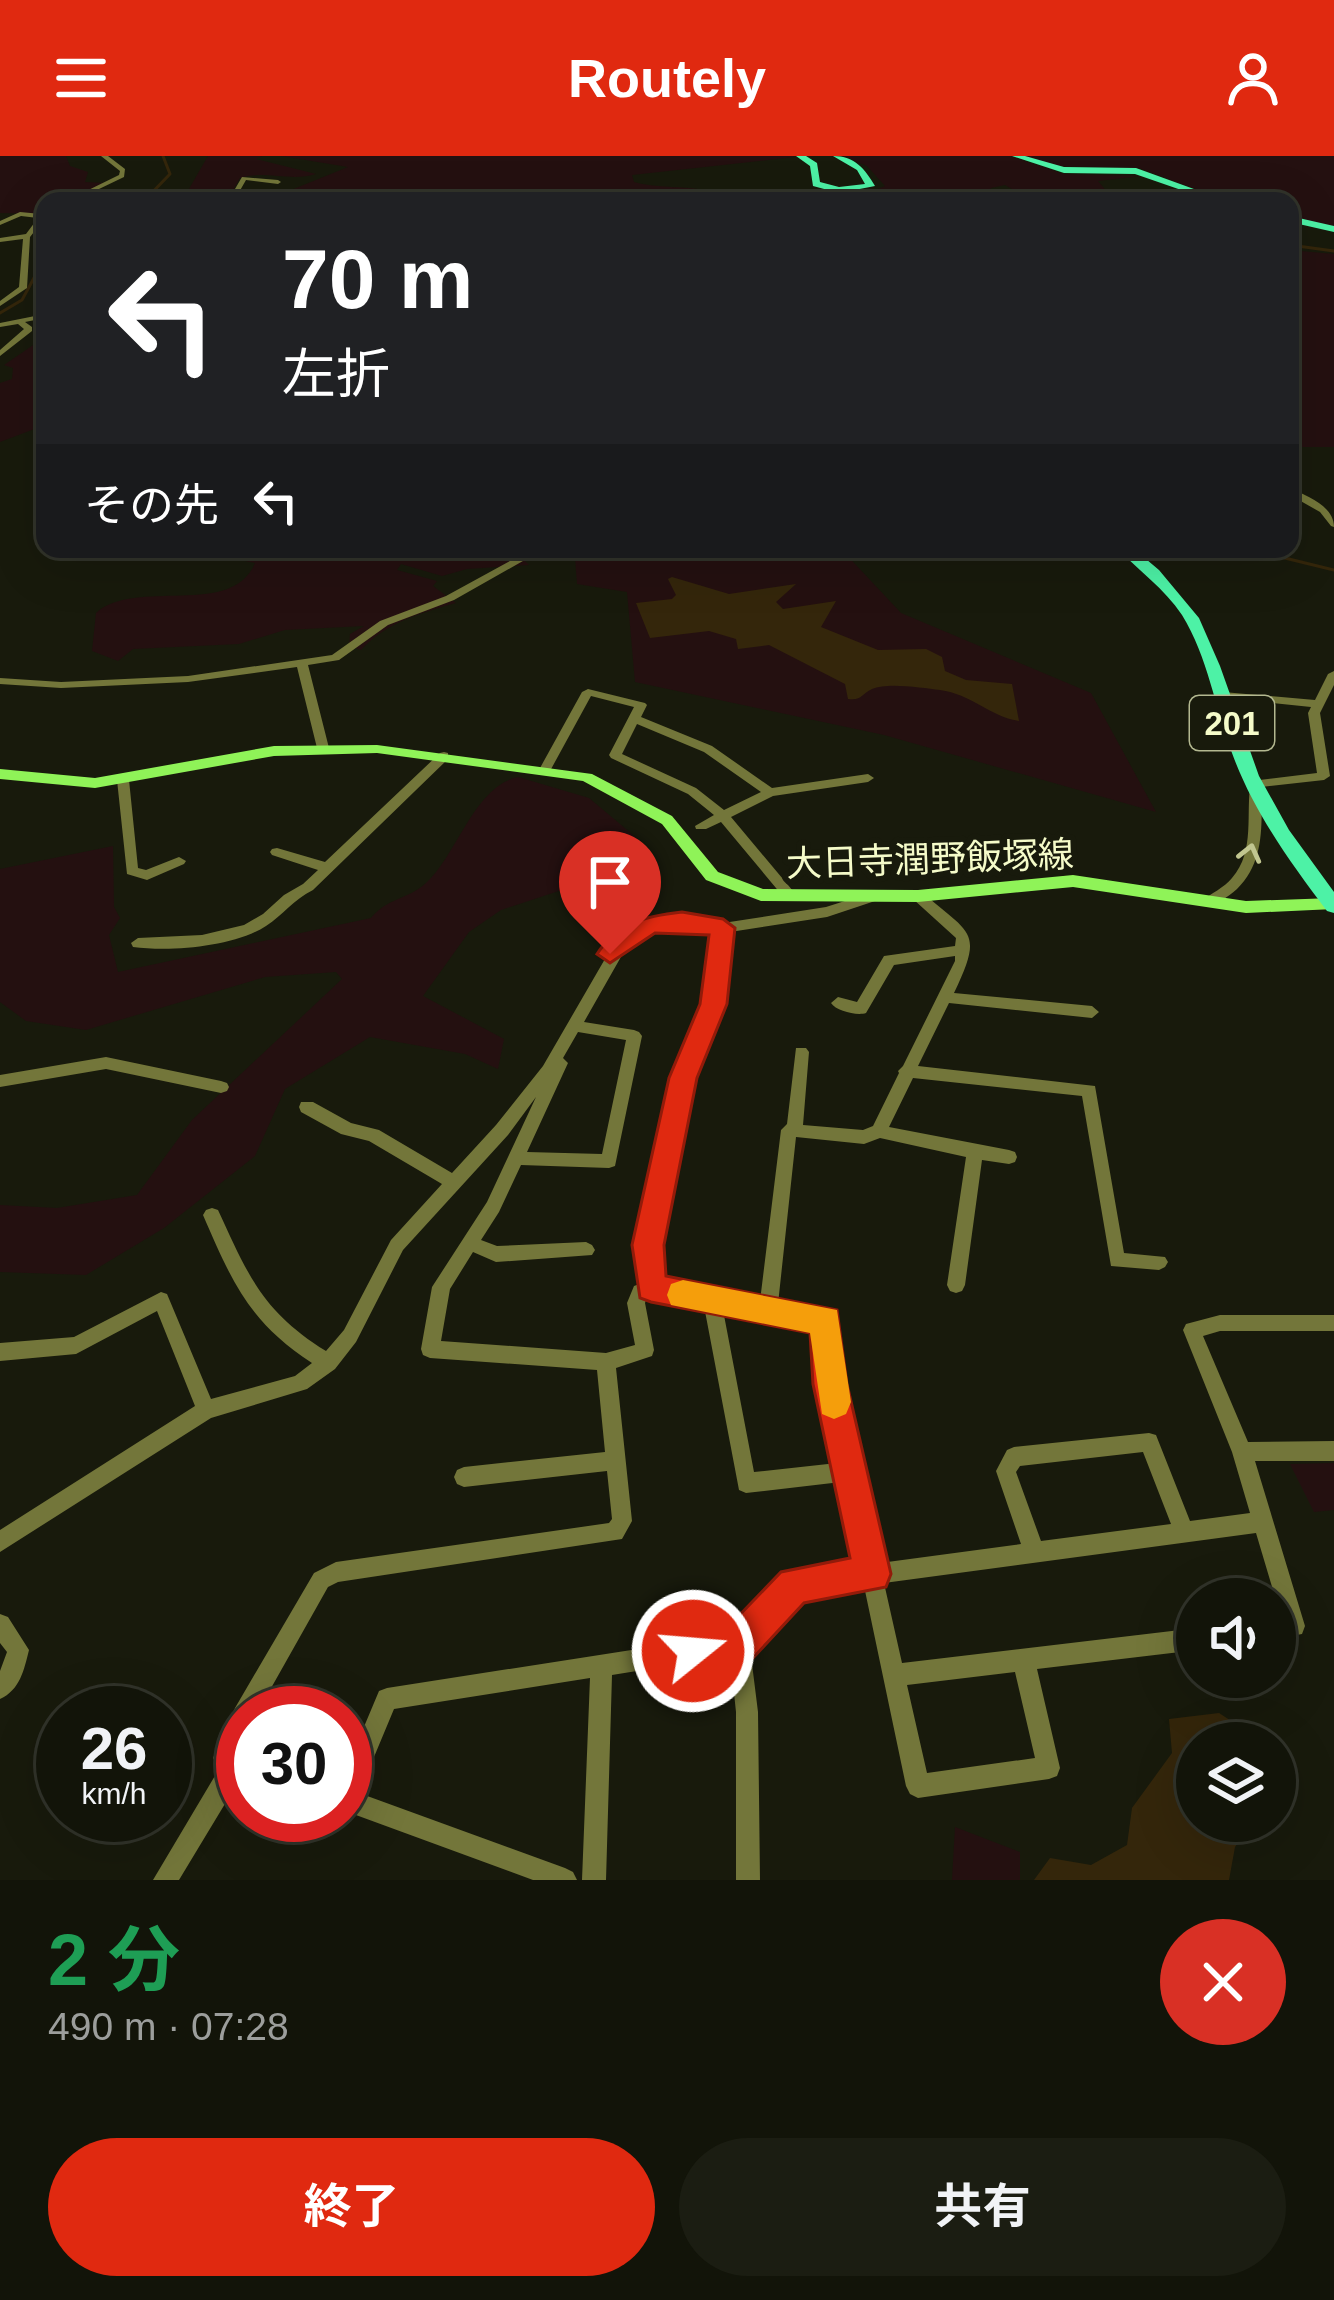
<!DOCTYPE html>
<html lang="ja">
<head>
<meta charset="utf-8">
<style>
  :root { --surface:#121409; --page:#1b1d12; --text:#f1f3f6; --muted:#9c9e9c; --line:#31332a; --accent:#e02910 }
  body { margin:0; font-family:Helvetica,"Noto Sans JP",sans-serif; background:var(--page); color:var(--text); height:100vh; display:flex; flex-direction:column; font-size:45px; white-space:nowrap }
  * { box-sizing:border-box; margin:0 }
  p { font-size:39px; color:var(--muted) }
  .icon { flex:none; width:66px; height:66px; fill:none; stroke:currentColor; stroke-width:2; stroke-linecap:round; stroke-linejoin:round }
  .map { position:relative; height:1724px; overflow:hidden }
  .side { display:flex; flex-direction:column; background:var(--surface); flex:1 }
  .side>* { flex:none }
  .banner { position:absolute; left:36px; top:36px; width:1263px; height:366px; border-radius:24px; box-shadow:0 12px 48px #0002,0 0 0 3px var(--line); background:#202124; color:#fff; overflow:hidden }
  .buttons { position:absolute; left:1176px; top:1422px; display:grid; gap:24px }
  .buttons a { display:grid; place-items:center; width:120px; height:120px; border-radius:50%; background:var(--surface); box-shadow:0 12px 48px #0002,0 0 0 3px var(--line); font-size:60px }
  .speed { position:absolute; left:36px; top:1530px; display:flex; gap:24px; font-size:60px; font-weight:700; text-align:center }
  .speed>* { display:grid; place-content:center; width:156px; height:156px; border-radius:50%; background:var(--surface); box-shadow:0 12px 48px #0002,0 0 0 3px var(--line); line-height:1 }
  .speed small { font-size:30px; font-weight:400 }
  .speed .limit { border:18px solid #d22; background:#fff; color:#111 }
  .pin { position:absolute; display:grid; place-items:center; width:102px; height:102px; color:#fff; margin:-123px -51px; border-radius:50% 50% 50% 0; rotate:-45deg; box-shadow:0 0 12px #0007 }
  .pin .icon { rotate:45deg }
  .me { position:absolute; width:132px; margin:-66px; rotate:73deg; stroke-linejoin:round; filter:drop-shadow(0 0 9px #0008) }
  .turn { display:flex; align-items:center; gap:42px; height:252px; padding:0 48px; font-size:54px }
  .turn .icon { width:156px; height:156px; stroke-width:2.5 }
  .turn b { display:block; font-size:84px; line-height:102px }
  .then { display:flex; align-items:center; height:114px; padding:0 48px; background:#0003; gap:24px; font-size:45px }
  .round { display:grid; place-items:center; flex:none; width:126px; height:126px; border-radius:63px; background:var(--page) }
  .headline { display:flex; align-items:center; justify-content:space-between; height:204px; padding:0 48px }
  h1 { font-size:72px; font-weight:700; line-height:90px; color:#1e9e55 }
  .primary-button { display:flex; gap:24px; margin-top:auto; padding:24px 48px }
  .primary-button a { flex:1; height:138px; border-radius:72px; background:var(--accent); color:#fff; font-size:48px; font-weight:700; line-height:138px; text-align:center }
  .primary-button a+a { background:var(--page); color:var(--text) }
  header { display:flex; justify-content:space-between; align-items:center; height:156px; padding:0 48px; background:var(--accent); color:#fff; font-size:54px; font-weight:700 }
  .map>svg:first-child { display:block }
  .green { fill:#241010 }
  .water { fill:#34260b }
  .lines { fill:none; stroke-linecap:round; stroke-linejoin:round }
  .stream { stroke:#34260b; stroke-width:3 }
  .minor { fill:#73763a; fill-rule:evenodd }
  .major { fill:#8ff358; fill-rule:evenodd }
  .highway { fill:#4df2a6; fill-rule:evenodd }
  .oneway { stroke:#c1c690 }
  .route { fill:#e02910; stroke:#921b0a; stroke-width:3 }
  .slow { fill:#f59e0b }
  .labels { text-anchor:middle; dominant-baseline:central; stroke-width:12; stroke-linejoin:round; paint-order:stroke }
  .shield { fill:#181a0c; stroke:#b3b890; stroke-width:3 }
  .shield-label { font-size:33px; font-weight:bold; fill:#f5fbc9 }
  .street-label { font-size:36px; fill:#f5fbc9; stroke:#181a0c }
</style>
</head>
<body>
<header><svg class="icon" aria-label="menu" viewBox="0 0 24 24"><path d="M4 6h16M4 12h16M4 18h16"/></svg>Routely<svg class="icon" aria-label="person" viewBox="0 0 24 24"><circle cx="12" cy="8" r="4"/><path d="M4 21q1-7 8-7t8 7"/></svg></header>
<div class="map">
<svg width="1334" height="1724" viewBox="0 0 1334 1724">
  <rect width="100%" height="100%" fill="#181a0c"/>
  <g class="green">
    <polygon points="0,0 66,0 70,10 88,16 85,26 107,27 66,45 45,45 40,58 0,57"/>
    <path d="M208,0H262L256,3L316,18C290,26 266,14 240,22L227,45H182Z"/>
    <path d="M281,0H790L795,1L632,19L634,26C664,35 707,26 732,45H264L348,11Z"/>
    <path d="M843,0H1009L1064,18L1142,20L1098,25L1108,37L1094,39L1098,41C1117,39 1188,40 1204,45C1148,45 1045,55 1005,29L991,32L988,45H811L821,36L863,39L885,30L867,10Z"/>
    <polygon points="1020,0 1334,0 1334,71 1290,62 1290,45 1228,45 1139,12 1053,10"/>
    <polygon points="1290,94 1334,98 1334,291 1290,291"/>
    <polygon points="45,181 45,269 0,286 0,227 12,223 13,212 4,209"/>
    <path d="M186,393H513L529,409L467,413L442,420L401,408L397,414L437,425L433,430L456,447C420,457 387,466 361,494L349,490L350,478L364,470L285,474L239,488L133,493L118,505L92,495L96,457C136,421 232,463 255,407Z"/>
    <polygon points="587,393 841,393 901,457 1091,537 1156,656 884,579 635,526 627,436 577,428 575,402"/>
    <path d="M518,621L589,642L645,689L577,729L501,754L469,776L423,840L504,883L498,913L465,898L370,881L285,933L255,1000L164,1072L86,1119L0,1116V1049L57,1052L137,1039L192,964L342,823L336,816L265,821L86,874L26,865L0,846V713L113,690L114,751L120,762L109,779L118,816L371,762C387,742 409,743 426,727C457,699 474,630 518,621Z"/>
    <polygon points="1334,1307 1334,1354 1314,1356 1290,1308"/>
    <polygon points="955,1671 1020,1696 1020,1724 952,1724"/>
  </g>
  <g class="water">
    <path d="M672,421L729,438L796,428L776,446L783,453L836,445L821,471L878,494L926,493L942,501L945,515L966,524L1012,528L1019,565C991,561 971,538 940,534C923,532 888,526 872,533C861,538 862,545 848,543L845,528L769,489L738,493L736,483L709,475L650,482L636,447L672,443L676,439L668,423Z"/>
    <polygon points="1219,1557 1265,1587 1197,1587 1197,1665 1252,1665 1235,1691 1229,1724 1034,1724 1050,1702 1091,1709 1127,1689 1132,1652 1172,1597 1169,1563"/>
  </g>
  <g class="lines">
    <g class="stream">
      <polyline points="144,45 170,18 163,0"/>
      <polyline points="1290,89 1334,95"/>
      <polyline points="0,157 22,144 35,120 45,118"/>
      <polyline points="1248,393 1334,414"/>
    </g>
    <g class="minor">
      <polygon points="101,0 108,0 125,13 124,21 74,45 66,45 119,19 120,15"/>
      <polygon points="242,21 278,24 281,26 278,28 246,24 234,45 228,45"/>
      <polygon points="993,36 1038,41 1041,43 1038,45 1005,41 1011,45 1003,45 991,39"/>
      <polygon points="45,55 45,62 30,81 27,132 0,150 0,145 19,131 23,83 0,86 0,82 26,78 38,62 21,60 0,69 0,65 20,56 41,58"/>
      <polygon points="45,158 45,162 25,166 32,171 32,175 0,200 0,194 24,173 18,168 0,171 0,167"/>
      <path d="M1290,332C1307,340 1334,350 1334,371L1331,370L1320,356L1290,339Z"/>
      <polygon points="532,393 544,393 454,444 388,469 339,504 308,509 329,592 327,595 323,596 317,592 297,511 188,526 61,532 0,528 0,522 61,526 188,520 332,499 380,465 446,440"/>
      <path d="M1334,515V529L1320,557L1330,620L1324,624L1261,631C1262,667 1265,706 1237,733C1227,742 1216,749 1203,749L1201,746C1211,737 1224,732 1232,722C1256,695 1245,656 1251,625L1317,617L1308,557L1311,551L1223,542L1217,539L1223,536L1315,544L1328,518Z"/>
      <path d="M588,533L645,547L647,549L641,561L712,590L772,632L868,618L874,622L868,626L773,640L731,661L798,741L796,744H786L721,666L706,673H696L695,670L714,659L688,638L611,602L609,599L634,551L591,540L550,615H542L540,612L582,536ZM637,568L704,596L761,636L724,654L696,632L622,598Z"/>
      <path d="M444,596L448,597V603L313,734C294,743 283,759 266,770C234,791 171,796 133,791L131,787L138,782L202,779L244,769L263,758L284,739L303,728L318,714L272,699L270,696L272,693L277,692L325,706L440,597Z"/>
      <polygon points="123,620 129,624 138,712 146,714 179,701 186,705 184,708 147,724 127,718 117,624"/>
      <path d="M918,735L923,737C971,779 984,774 954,837L1092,850L1099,856L1092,862L949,847L918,910L1095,930L1124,1097L1165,1101L1168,1106L1165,1111L1159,1114L1111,1110L1082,940L913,922L889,971L1009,994L1015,996L1017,1001L1015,1006L1009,1008L982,1004L965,1129L962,1135L956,1137L950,1135L947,1129L966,1001L880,982L864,988L796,981L778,1148L825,1157L831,1159L834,1165L839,1228L880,1407L1021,1388L996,1315L1007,1294L1014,1291L1149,1277L1156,1279L1190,1365L1250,1357L1232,1296L1183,1174L1186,1168L1220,1159H1334V1175H1220L1203,1180L1248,1286L1334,1285V1305H1255L1305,1470L1302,1478L1275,1483V1461H1281L1256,1377L884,1427L902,1507L1197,1472V1494L1037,1513L1060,1612L1057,1620L1049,1623L918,1642L910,1638L906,1630L864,1430L799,1439L750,1492L758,1556L760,1724H736V1556L730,1500L612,1519L606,1724H582L590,1522L394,1553L359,1637L565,1712L573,1716L577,1724H533L345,1655V1616L379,1535L387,1532L734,1478L787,1422L859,1410L841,1326L746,1337L739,1334L704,1150L651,1140L647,1141L645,1147L654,1194L652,1200L616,1212L632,1365L622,1383L338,1426L328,1431L257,1557H243V1585L239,1594L243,1596V1618L179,1724H153L219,1613L213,1602L235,1552L314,1417L336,1406L609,1367L612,1363L607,1315L464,1331L457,1328L454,1321L457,1314L464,1311L605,1296L597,1214L430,1202L423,1199L421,1193L432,1131L487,1046L536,941L508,979L403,1094L356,1186L335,1213L307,1233L211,1262L0,1396V1374L195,1250L157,1155L76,1198L0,1205V1187L74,1181L161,1136L167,1138L211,1243L295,1220L312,1207C249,1166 232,1126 203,1059L206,1054L212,1052L218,1054C248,1119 262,1155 326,1195L344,1174L391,1084L442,1028L369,985L341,978L301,956L299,951L301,946H313L351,967L379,974L452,1017L496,969L543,910L620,777L650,764L682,760L723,767L826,751L870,737L877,742L875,745L827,761L730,776L720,848L691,921L657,1089L659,1126L760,1145L781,974L787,968L796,892H806L809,896L803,969L863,974L873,970L899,917L898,915L903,910L955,805V800L894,809L866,857C857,860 836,855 831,847L838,841L857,846L884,800L955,790L956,782L913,743L911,740L913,737ZM682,770L715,776L706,848L675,921L639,1089L642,1127L634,1130L627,1147L635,1189L606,1197L441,1185L450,1133L473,1096L496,1106L592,1099L595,1094L592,1089L586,1086L497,1090L481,1084L499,1056L521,1009L609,1012L615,1010L642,880L639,876L634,874L584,866L630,785L653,774ZM578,876L626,884L602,998L527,996L568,907L563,902ZM723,1154L816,1172L821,1228L837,1307L754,1316ZM1143,1296L1171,1368L1041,1385L1016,1316L1020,1310ZM1015,1516L1035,1602L927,1617L907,1529Z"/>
      <polygon points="106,901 221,925 227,927 229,931 227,935 221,937 106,913 0,931 0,919"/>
      <path d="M0,1458L8,1461L29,1494C24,1514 20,1534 0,1543V1515L7,1496L0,1487Z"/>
    </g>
    <polygon class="major" points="377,589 592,618 672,660 718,716 763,733 918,734 1073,719 1246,745 1333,742 1334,753 1246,757 1073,731 918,746 761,745 706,724 662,668 583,625 377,597 274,600 95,632 0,623 0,613 95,622 274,590"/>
    <g class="highway">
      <path d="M796,0H806L817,7L820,26L839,31L865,28L857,14L833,0C855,0 865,13 875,30L839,37L813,30L810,10Z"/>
      <polygon points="1012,0 1025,0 1064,11 1136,12 1227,45 1213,45 1135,18 1064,17"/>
      <polygon points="1290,60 1334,70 1334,76 1290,66"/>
      <path d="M1118,393H1134L1159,414L1199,462L1220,510L1259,620L1289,674L1334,736V757L1327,755C1290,706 1253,655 1232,597C1215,552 1208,501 1182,459C1164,432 1139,415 1118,393Z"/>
    </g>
  </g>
  <defs><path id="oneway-chevron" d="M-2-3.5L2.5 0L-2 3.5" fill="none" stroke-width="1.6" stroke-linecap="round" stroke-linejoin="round" transform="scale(3)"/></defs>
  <use class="oneway" href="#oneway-chevron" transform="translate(1250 697) rotate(-76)"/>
  <path class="route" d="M682,756L723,763L735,772L727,848L697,922L664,1089L666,1120L837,1154L847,1228L891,1418L886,1431L804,1447L753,1502L739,1507L693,1515L679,1509L674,1495L679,1481L729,1470L781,1416L850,1402L813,1228L810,1177L651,1146L640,1142L632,1089L669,922L700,848L709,779L655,777L610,807L597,798C618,766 646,760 682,756Z"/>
  <polygon class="slow" points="683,1124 837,1154 851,1246 846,1258 834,1263 822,1258 810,1177 671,1149 667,1139 671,1128"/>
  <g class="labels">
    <rect class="shield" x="1190" y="540" width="84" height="54" rx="9"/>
    <g class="shield-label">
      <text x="1232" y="567">201</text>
    </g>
    <g class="street-label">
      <text transform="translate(930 703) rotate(-2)">大日寺潤野飯塚線</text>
    </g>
  </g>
</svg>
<div class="buttons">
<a><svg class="icon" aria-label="sound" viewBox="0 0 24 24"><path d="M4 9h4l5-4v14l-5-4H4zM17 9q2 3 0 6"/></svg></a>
<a><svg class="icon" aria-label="layers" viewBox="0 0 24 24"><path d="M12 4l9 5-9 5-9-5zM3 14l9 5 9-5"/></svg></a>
</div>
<div class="speed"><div>26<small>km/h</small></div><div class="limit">30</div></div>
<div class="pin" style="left:610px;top:798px;background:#d93025"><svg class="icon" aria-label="arrive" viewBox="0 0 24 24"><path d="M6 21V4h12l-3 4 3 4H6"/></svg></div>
<svg class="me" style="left:693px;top:1495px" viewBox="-20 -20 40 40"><circle r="17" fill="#e02910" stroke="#fff" stroke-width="3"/><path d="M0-11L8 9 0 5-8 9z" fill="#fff"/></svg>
<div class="banner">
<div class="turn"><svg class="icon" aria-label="left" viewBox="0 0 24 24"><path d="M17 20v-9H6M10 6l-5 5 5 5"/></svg><div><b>70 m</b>左折</div></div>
<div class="then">その先<svg class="icon" aria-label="left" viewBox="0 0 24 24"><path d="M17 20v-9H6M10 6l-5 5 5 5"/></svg></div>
</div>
</div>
<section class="side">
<div class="headline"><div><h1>2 分</h1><p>490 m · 07:28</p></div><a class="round" style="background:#d93025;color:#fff"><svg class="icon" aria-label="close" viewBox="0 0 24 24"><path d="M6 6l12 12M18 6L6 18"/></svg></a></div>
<div class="primary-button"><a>終了</a><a>共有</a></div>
</section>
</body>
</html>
